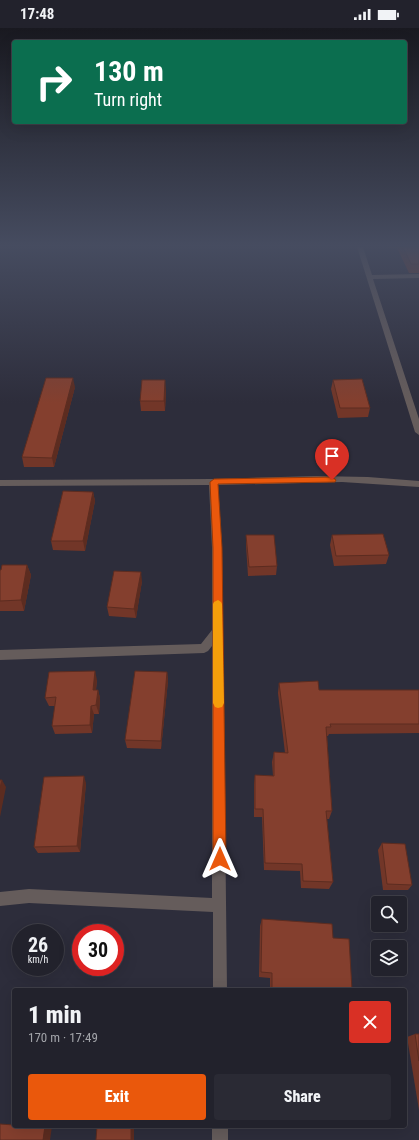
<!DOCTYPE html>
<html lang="en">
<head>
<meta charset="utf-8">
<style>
  :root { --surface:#22222c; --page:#2a2a34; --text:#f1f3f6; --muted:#a2a4a9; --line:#3f3f48; --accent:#ea580c }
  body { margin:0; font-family:"Roboto Condensed",sans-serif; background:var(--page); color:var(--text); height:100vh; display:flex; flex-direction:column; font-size:15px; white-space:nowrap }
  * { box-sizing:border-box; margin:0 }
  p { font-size:13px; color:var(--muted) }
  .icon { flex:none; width:22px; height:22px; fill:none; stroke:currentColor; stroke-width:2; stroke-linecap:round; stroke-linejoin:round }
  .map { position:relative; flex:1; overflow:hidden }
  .sheet { position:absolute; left:12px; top:960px; width:395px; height:140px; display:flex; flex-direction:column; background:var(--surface); border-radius:4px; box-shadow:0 4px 16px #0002,0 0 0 1px var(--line) }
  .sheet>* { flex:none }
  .hud { position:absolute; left:12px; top:12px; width:395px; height:84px; border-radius:4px; box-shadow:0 4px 16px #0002,0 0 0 1px var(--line); background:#0b6e4f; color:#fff; overflow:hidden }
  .tools { position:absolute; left:371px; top:868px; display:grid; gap:8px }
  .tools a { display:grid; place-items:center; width:36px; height:36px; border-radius:4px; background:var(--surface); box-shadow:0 4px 16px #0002,0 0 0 1px var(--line); font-size:20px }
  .speed { position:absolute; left:12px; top:896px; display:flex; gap:8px; font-size:20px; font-weight:700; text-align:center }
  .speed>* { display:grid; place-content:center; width:52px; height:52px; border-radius:50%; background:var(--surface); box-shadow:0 4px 16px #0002,0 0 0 1px var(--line); line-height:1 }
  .speed small { font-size:10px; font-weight:400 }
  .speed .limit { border:6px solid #d22; background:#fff; color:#111 }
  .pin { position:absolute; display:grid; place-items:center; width:34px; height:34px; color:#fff; margin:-41px -17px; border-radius:50% 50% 50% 0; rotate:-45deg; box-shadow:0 0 4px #0007 }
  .pin .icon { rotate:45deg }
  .me { position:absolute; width:44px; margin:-22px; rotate:0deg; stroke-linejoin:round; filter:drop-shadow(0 0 3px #0008) }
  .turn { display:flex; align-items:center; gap:14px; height:84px; padding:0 16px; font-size:18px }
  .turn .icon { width:52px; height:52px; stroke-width:2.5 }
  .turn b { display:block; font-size:28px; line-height:34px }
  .round { display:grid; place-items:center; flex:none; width:42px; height:42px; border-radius:4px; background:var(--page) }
  .head { display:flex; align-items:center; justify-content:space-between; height:68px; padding:0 16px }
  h1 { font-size:24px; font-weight:800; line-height:30px }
  .primary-button { display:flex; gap:8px; margin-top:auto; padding:8px 16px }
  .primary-button a { flex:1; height:46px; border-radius:4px; background:var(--accent); color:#fff; font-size:16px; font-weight:800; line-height:46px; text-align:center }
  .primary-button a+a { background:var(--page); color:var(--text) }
  .status { display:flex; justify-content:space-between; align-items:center; height:28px; padding:0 20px; background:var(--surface); direction:ltr }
  .status svg { height:11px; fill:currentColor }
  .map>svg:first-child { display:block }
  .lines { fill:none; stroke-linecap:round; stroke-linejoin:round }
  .minor { fill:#655c5b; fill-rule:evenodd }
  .wall { fill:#723628 }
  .shaded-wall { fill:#5c2c20 }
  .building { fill:#843f2e; stroke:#5c2c20 }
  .route { fill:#ea580c; stroke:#983908 }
  .slow { fill:#f59e0b }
</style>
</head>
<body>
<div class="status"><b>17:48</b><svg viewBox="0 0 49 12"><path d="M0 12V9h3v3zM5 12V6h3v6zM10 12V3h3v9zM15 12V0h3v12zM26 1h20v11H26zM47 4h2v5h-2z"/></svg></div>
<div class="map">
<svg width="419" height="1112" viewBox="0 0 419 1112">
  <rect width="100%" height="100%" fill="#2d2d3b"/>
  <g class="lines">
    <g class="minor">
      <polygon points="357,219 363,219 372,247 419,246 419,250 373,251 419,391 419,407 415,404"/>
      <polygon points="316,448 368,449 419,453 419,459 342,454 218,457 222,520 227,962 213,962 213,884 29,875 0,878 0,864 29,861 212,870 212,618 208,623 204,625 0,632 0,622 201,616 212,602 212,520 209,457 0,458 0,452 213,451"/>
      <rect x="212" y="1098" width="16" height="14"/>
    </g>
  </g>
  <g class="wall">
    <polygon points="388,219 419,219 419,245 409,245 397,220 388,220"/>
    <polygon points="333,352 370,380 368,389 338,390 331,361"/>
    <polygon points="75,359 54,439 24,439 22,429"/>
    <polygon points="166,362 165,383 141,383 140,373"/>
    <polygon points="93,464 95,473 85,523 53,522 51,513"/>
    <polygon points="246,507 277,538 276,547 248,548 246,517"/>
    <polygon points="332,507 389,527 386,536 334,538 330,517"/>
    <polygon points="27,537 31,547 24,583 0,583 0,542"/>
    <polygon points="142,553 136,590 109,588 107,579"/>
    <polygon points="167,644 168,653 161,721 127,720 125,712"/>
    <polygon points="97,652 96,662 98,662 100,670 99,686 94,686 92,705 55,706 52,698 55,678 49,678 45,670"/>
    <polygon points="279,655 319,662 419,662 419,705 329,706 328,708 327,708 332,783 329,791 327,791 333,854 329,861 301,860 300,843 264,842 262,789 254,789 254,756 255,747 273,748 272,734 274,724 285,725 278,665"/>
    <polygon points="86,755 80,824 38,825 34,819"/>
    <polygon points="382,815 412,857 408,862 383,862 378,822"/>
    <polygon points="262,891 333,910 352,962 270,962 270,950 259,949 260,898"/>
    <polygon points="415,1006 419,1006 419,1082 407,1009"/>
  </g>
  <g class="shaded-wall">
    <polygon points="73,350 75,359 54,439 52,430"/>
    <polygon points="165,352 166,362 165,383 164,373"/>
    <polygon points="93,464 95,473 85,523 83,513"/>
    <polygon points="27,537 31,547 24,583 21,572"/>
    <polygon points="141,544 142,553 136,590 134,581"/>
    <polygon points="95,643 97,652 95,670 93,662"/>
    <polygon points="167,644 168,653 161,721 161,713"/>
    <polygon points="98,662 100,670 99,686 96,677"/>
    <polygon points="91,678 94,686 92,705 90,697"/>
    <polygon points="84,748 86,755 80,824 77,818"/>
    <polygon points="2,752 6,759 0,789 0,760"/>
    <polygon points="45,1098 52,1098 50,1112 43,1112"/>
    <rect x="131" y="1098" width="3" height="14"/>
  </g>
  <g class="building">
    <polygon points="403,219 419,219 419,236 411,236"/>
    <polygon points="46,350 73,350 52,430 22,429"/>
    <polygon points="362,351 370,380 340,380 333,352"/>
    <polygon points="142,352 165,352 164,373 140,373"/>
    <polygon points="63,463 93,464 83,513 51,513"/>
    <polygon points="383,506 389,527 336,528 332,507"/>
    <polygon points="246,507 274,507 277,538 249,539"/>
    <polygon points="2,537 27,537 21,572 0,573 0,542 1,542"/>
    <polygon points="114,543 141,544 134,581 107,579"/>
    <polygon points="95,643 93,662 98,662 96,677 91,678 90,697 52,698 56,669 45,670 49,644"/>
    <polygon points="135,643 167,644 161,713 125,712"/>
    <polygon points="318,653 319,662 419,662 419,696 330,696 331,699 326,699 332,783 326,783 333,854 303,853 302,836 265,835 263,781 255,781 255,747 274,748 274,724 288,725 279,655"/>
    <polygon points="84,748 77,818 34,819 44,749"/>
    <polygon points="0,752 2,752 0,760"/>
    <polygon points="382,815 405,816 412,857 387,856"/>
    <polygon points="262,891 332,896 333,910 349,911 352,962 272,962 272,945 261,944"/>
    <polygon points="415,1006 419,1006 419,1033"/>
    <polygon points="0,1096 14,1097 14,1098 45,1098 43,1112 0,1112"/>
    <polygon points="97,1098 131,1098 131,1112 96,1112"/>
  </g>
  <linearGradient id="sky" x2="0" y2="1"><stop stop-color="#191920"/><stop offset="0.58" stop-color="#464c60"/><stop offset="1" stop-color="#464c60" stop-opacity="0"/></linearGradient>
  <rect width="419" height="375" fill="url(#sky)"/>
  <polygon class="route" points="332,449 336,452 335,454 218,456 222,520 226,831 224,835 220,837 215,835 213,831 213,520 210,454 214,451"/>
  <polygon class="slow" points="218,572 221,574 222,576 224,675 222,679 218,680 215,679 213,675 213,576 214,574"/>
</svg>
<div class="tools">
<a><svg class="icon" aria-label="search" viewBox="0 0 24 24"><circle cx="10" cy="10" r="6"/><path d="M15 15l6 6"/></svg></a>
<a><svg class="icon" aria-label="layers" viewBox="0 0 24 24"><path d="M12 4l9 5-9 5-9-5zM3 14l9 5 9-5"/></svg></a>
</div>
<div class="speed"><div>26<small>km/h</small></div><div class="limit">30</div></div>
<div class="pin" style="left:332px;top:452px;background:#d93025"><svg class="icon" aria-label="arrive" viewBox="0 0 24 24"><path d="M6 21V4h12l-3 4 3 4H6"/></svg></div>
<svg class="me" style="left:220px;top:831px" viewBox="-20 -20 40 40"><path d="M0-17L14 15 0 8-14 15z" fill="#ea580c" stroke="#fff" stroke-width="4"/></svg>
<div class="hud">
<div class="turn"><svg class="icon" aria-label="right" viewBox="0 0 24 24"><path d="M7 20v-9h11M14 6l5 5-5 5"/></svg><div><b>130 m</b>Turn right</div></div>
</div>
<section class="sheet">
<div class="head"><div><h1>1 min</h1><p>170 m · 17:49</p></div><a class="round" style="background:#d93025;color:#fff"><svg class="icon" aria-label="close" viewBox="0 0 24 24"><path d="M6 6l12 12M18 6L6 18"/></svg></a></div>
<div class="primary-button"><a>Exit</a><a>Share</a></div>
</section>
</div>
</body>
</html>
